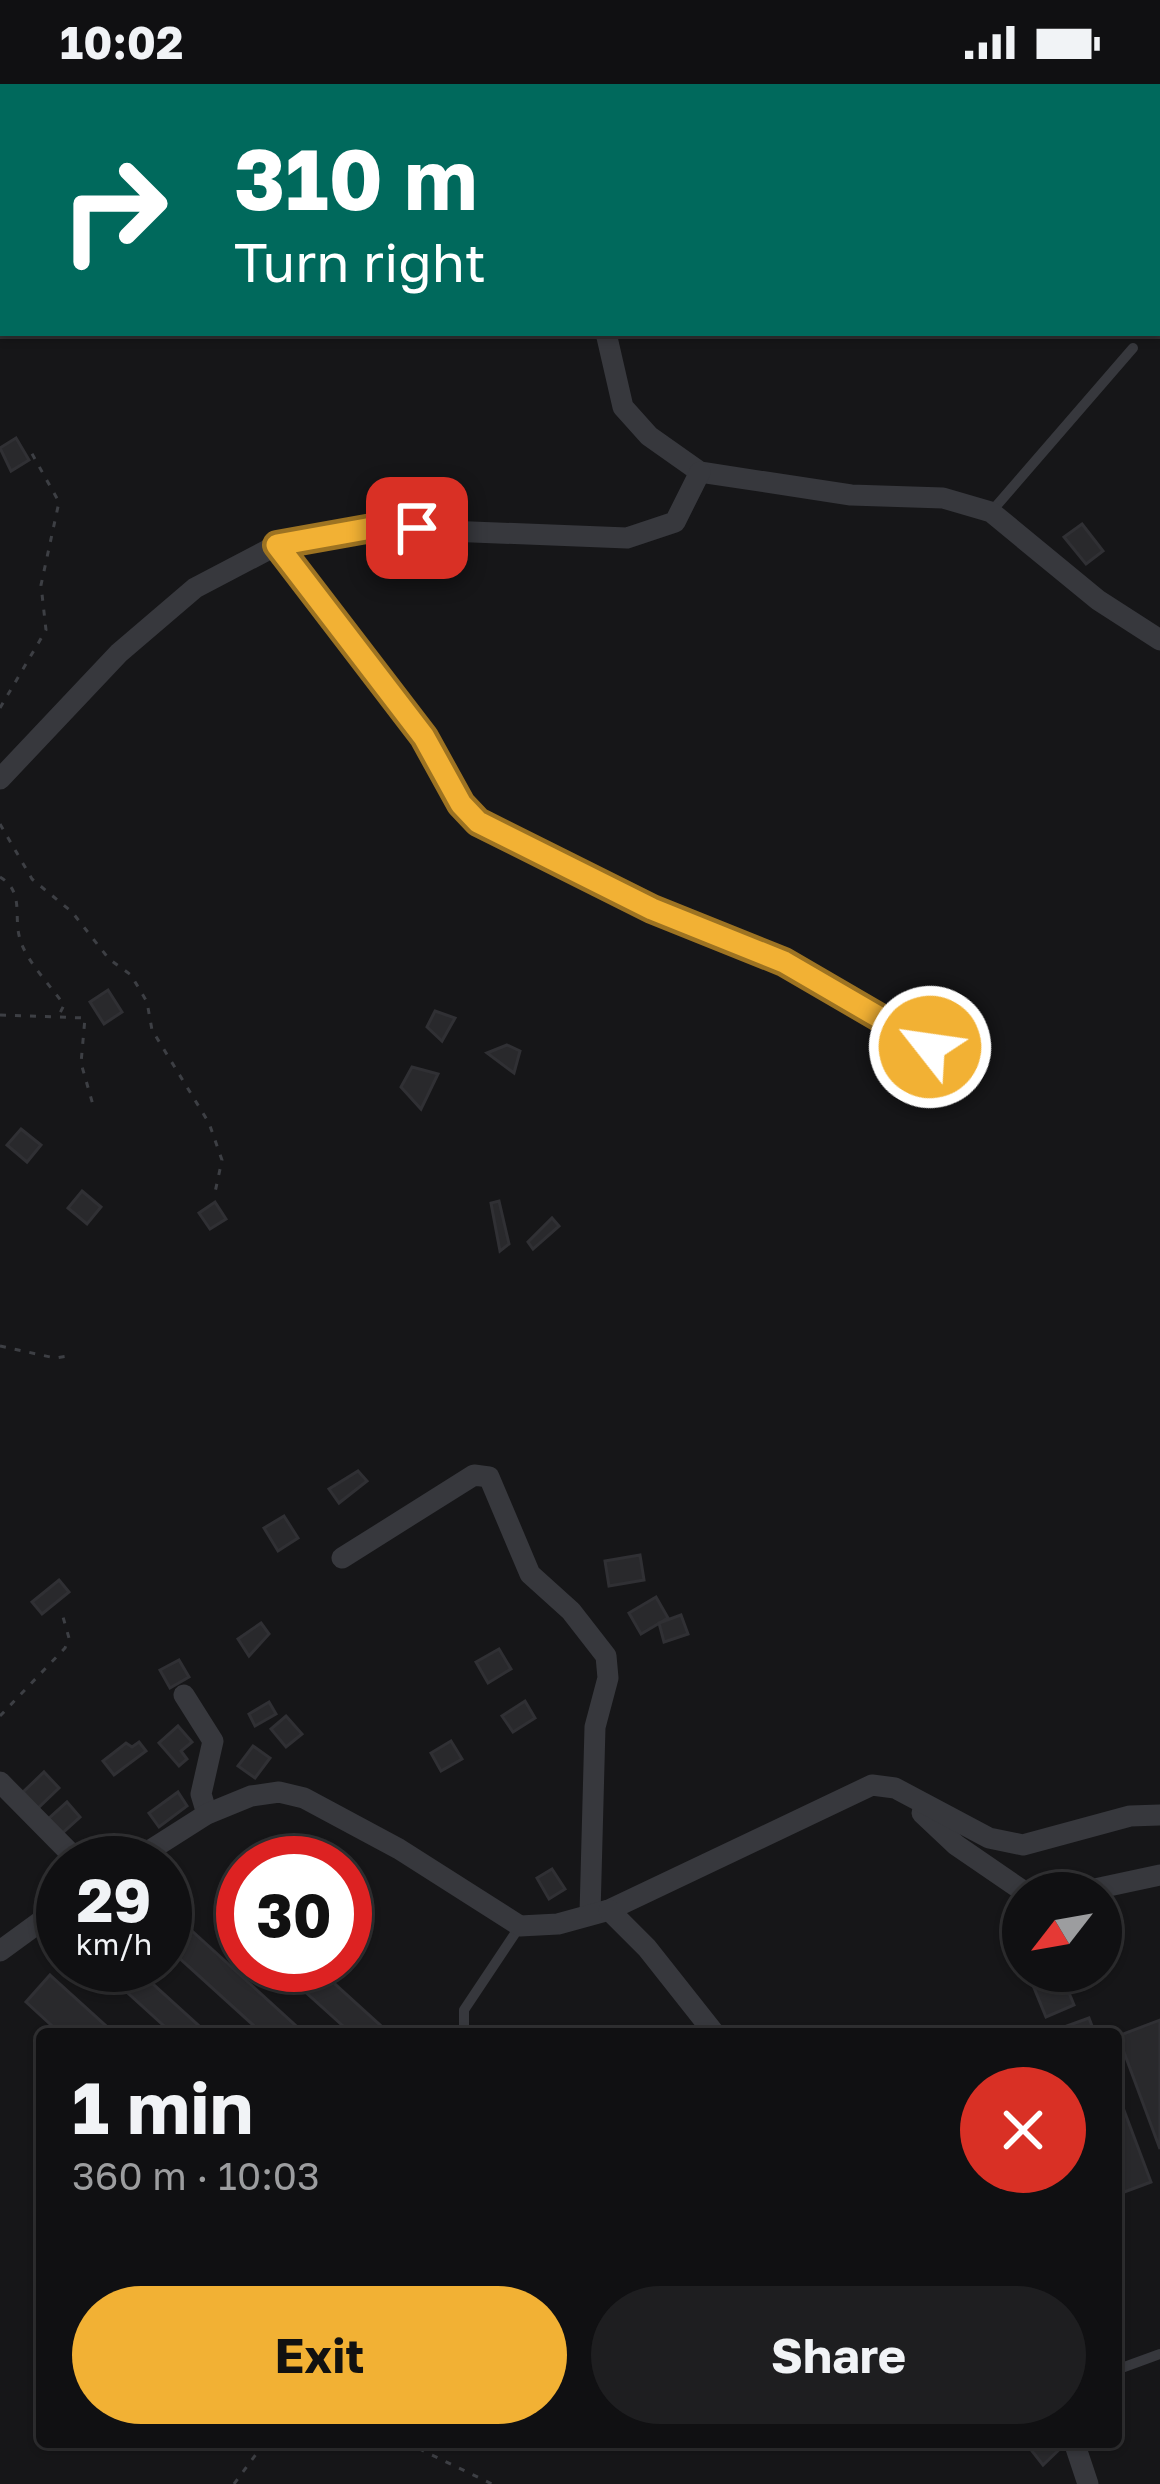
<!DOCTYPE html>
<html lang="en">
<head>
<meta charset="utf-8">
<style>
  :root { --surface:#101012; --page:#1e1e20; --text:#f1f3f6; --muted:#9c9d9f; --line:#303032; --accent:#f2b134 }
  body { margin:0; font-family:"Golos Text",sans-serif; background:var(--page); color:var(--text); height:100vh; display:flex; flex-direction:column; font-size:45px; white-space:nowrap }
  * { box-sizing:border-box; margin:0 }
  p { font-size:39px; color:var(--muted) }
  .icon { flex:none; width:66px; height:66px; fill:none; stroke:currentColor; stroke-width:2; stroke-linecap:round; stroke-linejoin:round }
  .map { position:relative; flex:1; overflow:hidden }
  .drawer { position:absolute; left:36px; top:1944px; width:1086px; height:420px; display:flex; flex-direction:column; background:var(--surface); border-radius:12px; box-shadow:0 3px 9px #0004,0 0 0 3px var(--line) }
  .drawer>* { flex:none }
  .banner { position:absolute; left:0px; top:0px; width:1161px; height:252px; box-shadow:0 3px 9px #0004,0 0 0 3px var(--line); background:#00695c; color:#fff; overflow:hidden }
  .needle { width:78px; rotate:239deg }
  .tools { position:absolute; left:1002px; top:1788px; display:grid; gap:24px }
  .tools a { display:grid; place-items:center; width:120px; height:120px; border-radius:50%; background:var(--surface); box-shadow:0 3px 9px #0004,0 0 0 3px var(--line); font-size:60px }
  .speed { position:absolute; left:36px; top:1752px; display:flex; gap:24px; font-size:60px; font-weight:700; text-align:center }
  .speed>* { display:grid; place-content:center; width:156px; height:156px; border-radius:50%; background:var(--surface); box-shadow:0 3px 9px #0004,0 0 0 3px var(--line); line-height:1 }
  .speed small { font-size:30px; font-weight:400 }
  .speed .limit { border:18px solid #d22; background:#fff; color:#111 }
  .pin { position:absolute; display:grid; place-items:center; width:102px; height:102px; color:#fff; margin:-51px; border-radius:24px; box-shadow:0 6px 18px #0006 }
  .me { position:absolute; width:132px; margin:-66px; rotate:300deg; stroke-linejoin:round; filter:drop-shadow(0 0 9px #0008) }
  .turn { display:flex; align-items:center; gap:42px; height:252px; padding:0 36px; font-size:54px }
  .turn .icon { width:156px; height:156px; stroke-width:2.5 }
  .turn b { display:block; font-size:84px; line-height:102px }
  .round { display:grid; place-items:center; flex:none; width:126px; height:126px; border-radius:63px; background:var(--page) }
  .summary { display:flex; align-items:center; justify-content:space-between; height:204px; padding:0 36px }
  h1 { font-size:72px; font-weight:700; line-height:90px }
  .action { display:flex; gap:24px; margin-top:auto; padding:24px 36px }
  .action a { flex:1; height:138px; border-radius:72px; background:var(--accent); color:#111; font-size:48px; font-weight:700; line-height:138px; text-align:center }
  .action a+a { background:var(--page); color:var(--text) }
  .status { display:flex; justify-content:space-between; align-items:center; height:84px; padding:0 60px; background:var(--surface); direction:ltr }
  .status svg { height:33px; fill:currentColor }
  .map>svg:first-child { display:block }
  .building { fill:#29292c; stroke:#303034; stroke-width:3 }
  .lines { fill:none; stroke-linecap:round; stroke-linejoin:round }
  .path { stroke:#3d3f44; stroke-width:3; stroke-dasharray:6 9; stroke-linecap:butt }
  .lane { stroke:#37383d; stroke-width:10 }
  .street { stroke:#37383d; stroke-width:21 }
  .route-casing { stroke:#9d7322; stroke-width:30 }
  .route { stroke:#f2b134; stroke-width:21 }
</style>
</head>
<body>
<div class="status"><b>10:02</b><svg viewBox="0 0 49 12"><path d="M0 12V9h3v3zM5 12V6h3v6zM10 12V3h3v9zM15 12V0h3v12zM26 1h20v11H26zM47 4h2v5h-2z"/></svg></div>
<div class="map">
<svg width="1160" height="2400" viewBox="0 0 1160 2400">
  <rect width="100%" height="100%" fill="#161618"/>
  <g class="building">
    <polygon points="16,354 29,376 11,387 0,364"/>
    <polygon points="1082,440 1103,467 1086,480 1064,453"/>
    <polygon points="108,906 122,928 104,940 90,918"/>
    <polygon points="435,927 455,934 442,957 427,943"/>
    <polygon points="507,961 520,967 514,989 487,969"/>
    <polygon points="412,983 438,990 421,1025 401,1003"/>
    <polygon points="21,1045 41,1061 27,1078 7,1061"/>
    <polygon points="82,1107 101,1123 87,1140 68,1124"/>
    <polygon points="499,1117 509,1160 500,1167 491,1119"/>
    <polygon points="215,1118 226,1135 210,1145 199,1129"/>
    <polygon points="552,1134 559,1142 533,1165 528,1158"/>
    <polygon points="358,1387 367,1397 339,1419 329,1405"/>
    <polygon points="284,1432 298,1454 278,1467 264,1444"/>
    <polygon points="640,1471 644,1496 609,1502 605,1477"/>
    <polygon points="59,1496 69,1508 42,1530 32,1518"/>
    <polygon points="656,1513 668,1534 641,1550 629,1529"/>
    <polygon points="681,1531 688,1550 664,1558 659,1539"/>
    <polygon points="261,1539 269,1550 249,1572 238,1555"/>
    <polygon points="499,1565 511,1585 488,1599 476,1578"/>
    <polygon points="179,1576 189,1593 170,1604 160,1586"/>
    <polygon points="525,1617 535,1634 513,1648 502,1632"/>
    <polygon points="269,1618 276,1630 255,1642 249,1630"/>
    <polygon points="286,1632 302,1650 286,1663 271,1645"/>
    <polygon points="178,1642 192,1658 181,1667 187,1675 179,1682 159,1659"/>
    <polygon points="451,1657 462,1675 441,1687 431,1669"/>
    <polygon points="139,1658 146,1667 114,1691 103,1677 126,1659 132,1663"/>
    <polygon points="253,1662 270,1674 255,1694 238,1682"/>
    <polygon points="44,1688 59,1704 38,1724 23,1708"/>
    <polygon points="178,1708 187,1722 159,1743 149,1729"/>
    <polygon points="67,1718 80,1733 59,1752 46,1737"/>
    <polygon points="552,1785 565,1805 549,1815 537,1794"/>
    <polygon points="180,1836 305,1950 263,1950 165,1861 165,1853"/>
    <polygon points="97,1881 132,1881 208,1950 173,1950"/>
    <polygon points="286,1881 314,1881 390,1950 352,1950 281,1886"/>
    <polygon points="1033,1887 1060,1887 1074,1921 1046,1933 1028,1889"/>
    <polygon points="50,1891 115,1950 61,1950 26,1918"/>
    <polygon points="1089,1934 1095,1950 1045,1950"/>
    <polygon points="1160,1936 1160,2065 1118,1952"/>
    <polygon points="1116,2005 1151,2098 1116,2111"/>
    <polygon points="1025,2358 1064,2358 1065,2360 1043,2381"/>
  </g>
  <g class="lines">
    <g class="path">
      <polyline points="0,624 46,546 41,501 59,418 31,368"/>
      <polyline points="0,740 32,795 72,828 109,875 131,891 147,918 152,946 209,1039 222,1076 214,1113"/>
      <path d="M0,793C25,808 13,833 20,855C26,877 51,902 64,921L59,931"/>
      <polyline points="0,931 85,934 81,979 93,1021"/>
      <polyline points="0,1262 55,1274 68,1272"/>
      <polyline points="0,1632 65,1564 69,1554 63,1533"/>
      <polyline points="405,2358 492,2400"/>
      <polyline points="234,2400 265,2358"/>
    </g>
    <g class="lane">
      <polyline points="991,428 1133,264"/>
      <polyline points="464,1950 464,1926 520,1842"/>
      <polyline points="1116,2286 1160,2270"/>
    </g>
    <g class="street">
      <polyline points="479,0 481,3"/>
      <polyline points="943,0 943,3"/>
      <polyline points="553,3 565,0"/>
      <polyline points="1158,95 1160,94"/>
      <polyline points="606,249 623,323 649,352 700,388 851,411 943,414 991,428 1098,516 1160,556"/>
      <polyline points="277,461 424,653 461,720 478,738 652,825 784,878 930,963"/>
      <polyline points="0,695 119,569 195,504 277,461 372,444 627,454 675,438 700,388"/>
      <polyline points="342,1474 474,1391 489,1393 530,1490 571,1527 606,1572 608,1594 595,1643 590,1830"/>
      <polyline points="184,1611 213,1657 201,1710 207,1730"/>
      <polyline points="0,1698 80,1779"/>
      <polyline points="922,1729 956,1761 1026,1809"/>
      <polyline points="130,1779 207,1730 251,1712 279,1708 304,1714 399,1765 520,1842 558,1840 609,1826 872,1701 895,1704 989,1754 1023,1761 1130,1732 1160,1731"/>
      <polyline points="1076,1809 1160,1791"/>
      <polyline points="609,1826 647,1864 715,1950"/>
      <polyline points="0,1867 63,1821"/>
      <polyline points="1074,2358 1088,2400"/>
    </g>
  </g>
  <g class="lines">
    <g class="route-casing">
      <polyline id="route" points="417,444 372,444 277,461 424,653 461,720 478,738 652,825 784,878 930,963"/>
    </g>
    <use href="#route" class="route"/>
  </g>
</svg>
<div class="tools">
<a><svg class="needle" viewBox="-14 -14 28 28"><path d="M0-13l5 13h-10z" fill="#e53935"/><path d="M0 13l5-13h-10z" fill="#9c9d9f"/></svg></a>
</div>
<div class="speed"><div>29<small>km/h</small></div><div class="limit">30</div></div>
<div class="pin" style="left:417px;top:444px;background:#d93025"><svg class="icon" aria-label="arrive" viewBox="0 0 24 24"><path d="M6 21V4h12l-3 4 3 4H6"/></svg></div>
<svg class="me" style="left:930px;top:963px" viewBox="-20 -20 40 40"><circle r="17" fill="#f2b134" stroke="#fff" stroke-width="3"/><path d="M0-11L8 9 0 5-8 9z" fill="#fff"/></svg>
<div class="banner">
<div class="turn"><svg class="icon" aria-label="right" viewBox="0 0 24 24"><path d="M7 20v-9h11M14 6l5 5-5 5"/></svg><div><b>310 m</b>Turn right</div></div>
</div>
<section class="drawer">
<div class="summary"><div><h1>1 min</h1><p>360 m · 10:03</p></div><a class="round" style="background:#d93025;color:#fff"><svg class="icon" aria-label="close" viewBox="0 0 24 24"><path d="M6 6l12 12M18 6L6 18"/></svg></a></div>
<div class="action"><a>Exit</a><a>Share</a></div>
</section>
</div>
</body>
</html>
